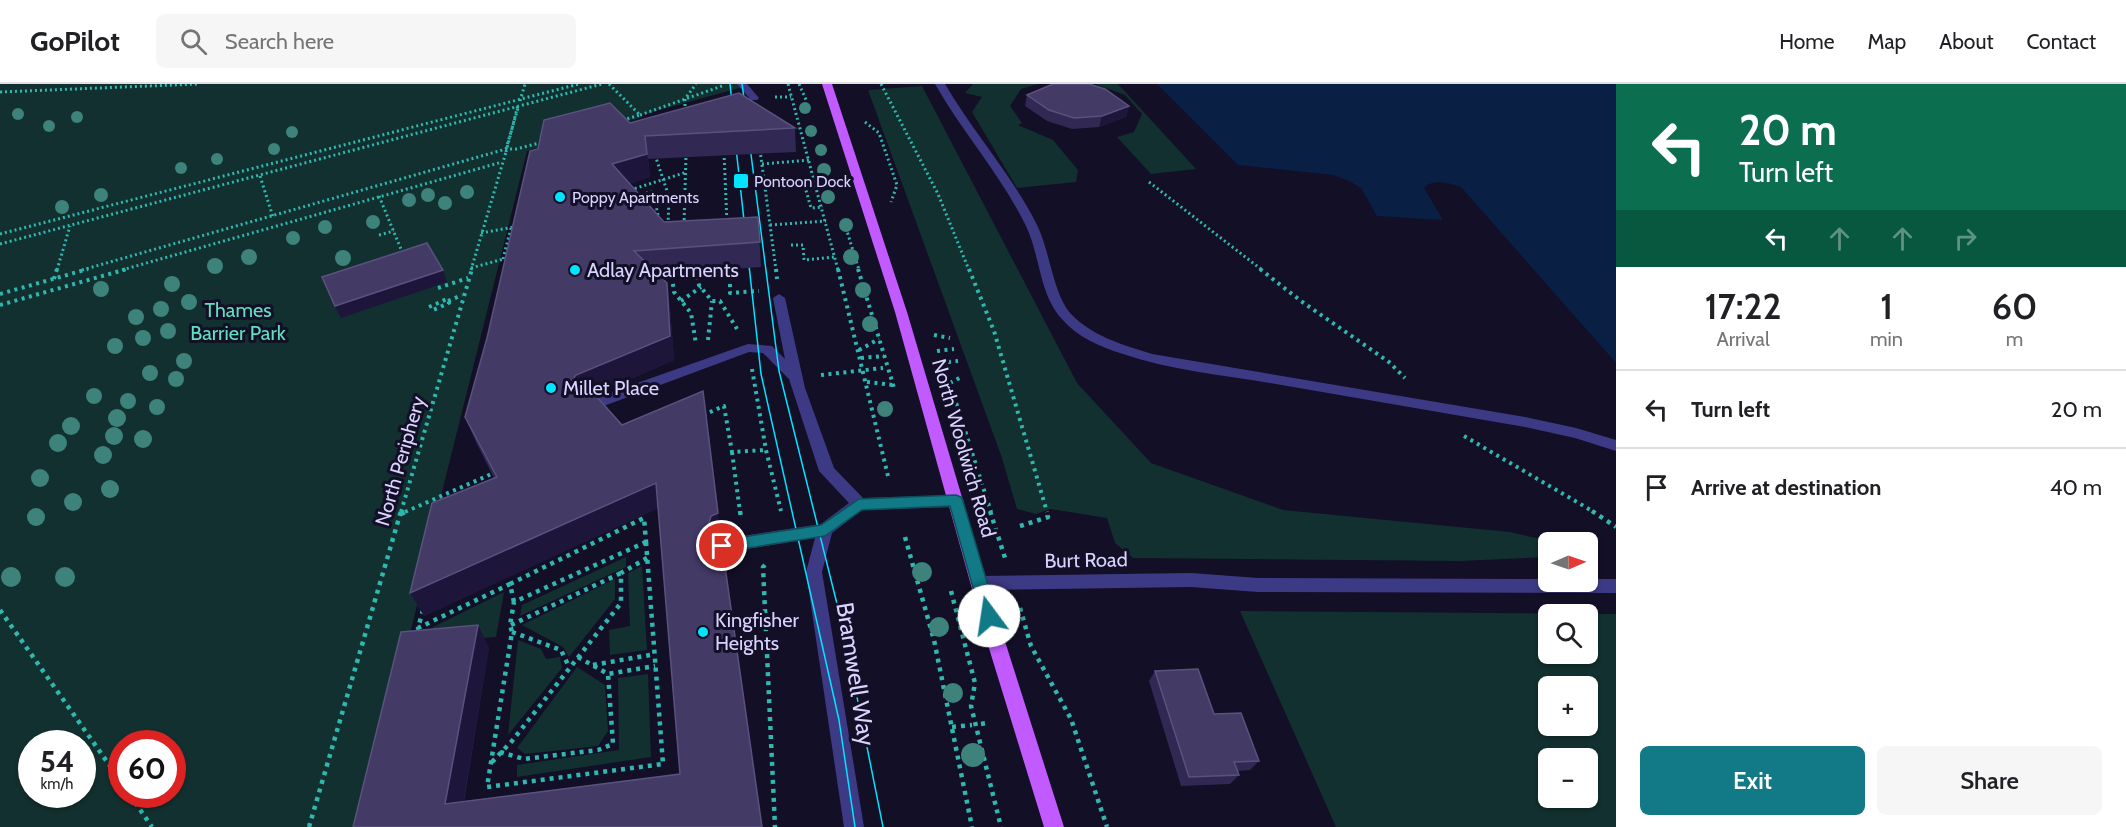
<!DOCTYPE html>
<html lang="en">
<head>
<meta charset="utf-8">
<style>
  :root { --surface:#fff; --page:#f6f6f6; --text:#202124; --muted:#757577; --line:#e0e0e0; --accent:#127987 }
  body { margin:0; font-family:Cabin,sans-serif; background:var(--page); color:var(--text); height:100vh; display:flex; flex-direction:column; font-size:22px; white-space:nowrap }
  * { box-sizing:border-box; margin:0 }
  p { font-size:20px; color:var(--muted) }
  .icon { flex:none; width:33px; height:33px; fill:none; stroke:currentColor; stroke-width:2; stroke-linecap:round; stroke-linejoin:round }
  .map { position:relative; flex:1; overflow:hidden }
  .drawer { display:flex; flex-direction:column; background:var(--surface); width:510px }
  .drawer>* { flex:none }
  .hud { background:#0b6e4f; color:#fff; overflow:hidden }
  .needle { width:39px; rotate:88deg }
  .buttons { position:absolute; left:1538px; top:448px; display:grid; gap:12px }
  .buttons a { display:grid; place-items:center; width:60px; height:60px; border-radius:9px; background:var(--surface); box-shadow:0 2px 4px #0004; font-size:30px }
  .speed { position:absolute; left:18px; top:646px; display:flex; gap:12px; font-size:30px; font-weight:700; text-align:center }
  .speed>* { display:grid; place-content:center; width:78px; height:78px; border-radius:50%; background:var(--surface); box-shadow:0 2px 4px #0004; line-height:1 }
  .speed small { font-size:15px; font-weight:400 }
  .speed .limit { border:9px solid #d22; background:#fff; color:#111 }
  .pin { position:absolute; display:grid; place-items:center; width:51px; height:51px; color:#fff; margin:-26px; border:3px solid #fff; border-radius:50%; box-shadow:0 2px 6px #0007 }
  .me { position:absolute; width:66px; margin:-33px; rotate:346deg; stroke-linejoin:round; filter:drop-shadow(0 0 4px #0008) }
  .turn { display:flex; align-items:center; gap:21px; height:126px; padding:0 24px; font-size:27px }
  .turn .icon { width:78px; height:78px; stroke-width:2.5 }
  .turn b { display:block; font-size:42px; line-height:51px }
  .lanes { display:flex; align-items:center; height:57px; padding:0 24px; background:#0003; justify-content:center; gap:30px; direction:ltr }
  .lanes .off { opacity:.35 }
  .eta { display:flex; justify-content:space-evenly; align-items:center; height:102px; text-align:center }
  .eta b { font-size:36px; font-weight:600; line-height:42px }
  .primary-button { display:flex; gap:12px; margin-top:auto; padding:12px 24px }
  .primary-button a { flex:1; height:69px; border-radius:9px; background:var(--accent); color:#fff; font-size:24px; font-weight:600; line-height:69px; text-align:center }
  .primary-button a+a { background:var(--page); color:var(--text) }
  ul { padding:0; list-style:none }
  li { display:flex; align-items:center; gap:18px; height:78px; padding:0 24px; border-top:2px solid var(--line) }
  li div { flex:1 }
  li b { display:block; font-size:22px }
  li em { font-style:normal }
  header { display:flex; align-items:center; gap:36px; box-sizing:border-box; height:84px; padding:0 30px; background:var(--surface); border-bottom:2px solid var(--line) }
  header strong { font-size:28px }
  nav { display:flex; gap:33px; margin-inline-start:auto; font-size:21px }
  .search { width:420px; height:54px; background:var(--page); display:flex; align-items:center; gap:15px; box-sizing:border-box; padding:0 21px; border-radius:9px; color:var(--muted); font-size:22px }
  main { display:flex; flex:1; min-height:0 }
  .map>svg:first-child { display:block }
  .green { fill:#12302f; fill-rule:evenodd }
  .water { fill:#0a1f44 }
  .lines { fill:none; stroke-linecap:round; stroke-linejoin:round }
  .path-far2 { stroke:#2fb8b0; stroke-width:3; stroke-dasharray:2 3; stroke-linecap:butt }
  .path-far1 { stroke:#2fb8b0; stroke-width:4; stroke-dasharray:3 4.5; stroke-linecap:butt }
  .path { stroke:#2fb8b0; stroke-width:4.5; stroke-dasharray:4 5; stroke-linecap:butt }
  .minor { fill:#3d3a85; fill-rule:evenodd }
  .major { fill:#c25bff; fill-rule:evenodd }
  .tram { stroke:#00e5ff; stroke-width:1.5 }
  .path-bridge { stroke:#2fb8b0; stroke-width:3; stroke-dasharray:2 3; stroke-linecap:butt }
  .tree { fill:#3d827b }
  .wall { fill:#312854 }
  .shaded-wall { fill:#1d163a }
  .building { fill:#433a66; stroke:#5a527e; stroke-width:1.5 }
  .route { fill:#127987; stroke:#0c4f58; stroke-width:1.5 }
  .poi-dot { fill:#00e5ff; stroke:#130f26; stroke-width:2 }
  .labels { text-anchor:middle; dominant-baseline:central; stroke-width:6; stroke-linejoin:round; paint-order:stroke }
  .far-poi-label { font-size:16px; fill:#d9d4ff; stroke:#130f26; text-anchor:start }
  .poi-label { font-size:20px; fill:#d9d4ff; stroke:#130f26; text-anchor:start }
  .park-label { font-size:20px; fill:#5fe0c0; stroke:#130f26 }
  .street-label { font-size:20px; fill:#d9d4ff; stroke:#130f26 }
  .near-street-label { font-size:24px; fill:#d9d4ff; stroke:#130f26 }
</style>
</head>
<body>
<header>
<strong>GoPilot</strong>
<div class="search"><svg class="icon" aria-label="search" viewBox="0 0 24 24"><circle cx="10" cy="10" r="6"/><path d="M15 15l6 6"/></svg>Search here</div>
<nav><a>Home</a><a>Map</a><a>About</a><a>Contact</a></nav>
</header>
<main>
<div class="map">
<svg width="1616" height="743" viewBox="0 0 1616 743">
  <rect width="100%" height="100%" fill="#130f26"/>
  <g class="green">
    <path d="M0,0H739L743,3L641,31L643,33L527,67L441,412L442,419L363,743H0ZM32,660H82V711H32ZM122,660H172V711H122Z"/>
    <polygon points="973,0 1038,0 1021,5 1010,22 1022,39 1018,41 1053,56 1078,86 1076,98 1017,104 972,28 982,13 965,9"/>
    <polygon points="1095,0 1118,0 1196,85 1151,90 1117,53 1134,48 1142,30 1125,11"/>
    <polygon points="922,2 1077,299 1151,379 1283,426 1510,448 1558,459 1548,459 1548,473 1460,477 1133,474 1115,459 1107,434 1051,425 1036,430 1017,425 1002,374 868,6"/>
    <polygon points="626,473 626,483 520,532 522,521"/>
    <polygon points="642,482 647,566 610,571 609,546 630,542 628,489"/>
    <polygon points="615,495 615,515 569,573 563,563 522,541"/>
    <polygon points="504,508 496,553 428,558 433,543"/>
    <path d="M1240,527L1616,530V743H1336ZM1548,531H1587V570H1548ZM1548,603H1587V642H1548ZM1548,675H1587V714H1548Z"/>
    <polygon points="518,556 541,565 546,575 560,573 562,584 508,651"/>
    <polygon points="577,583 605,601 608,647 598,662 525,670 517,664"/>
    <polygon points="648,590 651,673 517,693 517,681 619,666 618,594"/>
  </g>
  <path class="water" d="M1157,0H1616V279L1461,103C1449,99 1433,94 1424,104L1443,136L1377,132L1361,104L1349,97L1333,91L1238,81Z"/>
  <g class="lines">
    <g class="path-far2">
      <polyline points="609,0 640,31 623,36"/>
      <polyline points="788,0 838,186"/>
      <polyline points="799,0 807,18"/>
      <polyline points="881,0 938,110 969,186"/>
      <polyline points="0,8 198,0"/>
      <polyline points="775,13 791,13"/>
      <polyline points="520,17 525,0"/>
      <polyline points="685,27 685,15 696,0"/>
      <polyline points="640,31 722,2"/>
      <polyline points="865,38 879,49 897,101 891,118"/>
      <polyline points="506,65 518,24"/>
      <polyline points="760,66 776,186"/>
      <polyline points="724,69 727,139"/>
      <polyline points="655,71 669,113 668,142"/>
      <polyline points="762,80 810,76"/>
      <polyline points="260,92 273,133"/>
      <polyline points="1149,98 1262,186"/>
      <polyline points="764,99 803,96 811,124 823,123"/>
      <polyline points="630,106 687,88"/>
      <polyline points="379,112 403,170"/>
      <polyline points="649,125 647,109 653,107 659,136"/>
      <polyline points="684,141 686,71"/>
      <polyline points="770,141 826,137"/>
      <polyline points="846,144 859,186"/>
      <polyline points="481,149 514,143"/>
      <polyline points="0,150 579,0"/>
      <polyline points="379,151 394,147"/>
      <polyline points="0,160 602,0"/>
      <polyline points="791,161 803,161 804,176 835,173"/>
      <polyline points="503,175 511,144"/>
      <polyline points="695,183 696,186"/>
      <polyline points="730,183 730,186"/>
      <polyline points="471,184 507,174"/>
      <polyline points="57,186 70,142"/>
      <polyline points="82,186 506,65 516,65 543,58"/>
      <polyline points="122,186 502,78"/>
      <polyline points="471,186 506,68"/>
    </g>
    <g class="path-far1">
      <polyline points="671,185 674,208 691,229 696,260"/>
      <polyline points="695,185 699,201 712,217 720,217 737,245"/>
      <polyline points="730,185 730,209 759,207"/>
      <polyline points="776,185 777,195"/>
      <polyline points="838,185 888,392"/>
      <polyline points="858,185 895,307"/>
      <polyline points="969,185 994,247 1047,428"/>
      <polyline points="1260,185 1301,217 1389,278 1405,294"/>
      <polyline points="54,195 57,185"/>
      <polyline points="438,204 468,194"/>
      <polyline points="0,210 88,185"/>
      <polyline points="448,217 462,211"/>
      <polyline points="681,217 701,203"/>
      <polyline points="0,221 127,185"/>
      <polyline points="429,223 447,215 449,219 433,226"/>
      <polyline points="934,251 950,254"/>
      <polyline points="708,256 712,217"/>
      <polyline points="859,266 879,255"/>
      <polyline points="937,267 954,265"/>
      <polyline points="861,274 884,272"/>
      <polyline points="948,278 958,277"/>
      <polyline points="752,285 766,366 781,427"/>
      <polyline points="821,291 883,284"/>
      <polyline points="867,298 893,301"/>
      <polyline points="950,299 963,292"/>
      <polyline points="954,312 991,428"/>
      <polyline points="703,331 724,322 732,368 766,366"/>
      <polyline points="1464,352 1594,428"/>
      <polyline points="732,368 740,428"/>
      <polyline points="401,428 472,185"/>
      <polyline points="405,428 496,388"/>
    </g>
    <g class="path">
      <polyline points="740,427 741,434"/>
      <polyline points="990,427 1005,474"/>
      <polyline points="1592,427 1616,443"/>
      <polyline points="401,430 408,427"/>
      <polyline points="1020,442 1048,433 1046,427"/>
      <polyline points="905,453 934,556 972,743"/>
      <polygon points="646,458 663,680 487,703 512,548 510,541 514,518"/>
      <polyline points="765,481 763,483 775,743"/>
      <polyline points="510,500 644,434 646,458"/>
      <polyline points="951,507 975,599 971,622 1001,743"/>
      <polyline points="1020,524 1031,562 1071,635 1107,743"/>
      <polyline points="0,526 122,699"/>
      <polyline points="423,526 418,544 510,500 514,518"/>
      <polyline points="511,541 621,489"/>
      <polyline points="512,548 561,566 569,583"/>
      <polyline points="578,573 608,590 655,582"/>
      <polyline points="593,581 650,571"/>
      <polyline points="981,640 987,639"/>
      <polyline points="952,643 972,641"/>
      <polyline points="500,668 524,675 598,666 613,660 608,590"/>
      <polyline points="492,678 512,657 621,519 621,489 647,474"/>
      <polyline points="130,711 152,743"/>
      <polyline points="309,743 401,427"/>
    </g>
    <g class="minor">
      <polygon points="737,0 747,0 759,14 757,16 751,16"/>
      <path d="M935,0H945C973,48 1012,91 1037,141C1050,167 1053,210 1071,230C1092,252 1123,261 1152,270L1525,333L1576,344L1616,356V367L1575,354L1525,343C1440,328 1355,314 1270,299C1221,291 1170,286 1123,270C1100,263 1077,253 1061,234C1039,209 1040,171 1026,142C1001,91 963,49 935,0Z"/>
      <polygon points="779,210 785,214 805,304 834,384 863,414 956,411 962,413 964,417 962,421 956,423 862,426 832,449 822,488 864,743 844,743 806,488 815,454 722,469 716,467 714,462 716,457 722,455 821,440 849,419 819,387 789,295 763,269 749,268 593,326 583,326 581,322 583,318 748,260 772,262 785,275 773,214"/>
      <polygon points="1191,489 1258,494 1548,495 1548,498 1587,498 1587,495 1616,495 1616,509 1258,508 1191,503 980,506 974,504 972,499 974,494 980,492"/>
    </g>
    <polygon class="major" points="822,0 832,0 907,228 1002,548 1064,743 1044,743 984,548 895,228"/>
    <g class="tram">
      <polyline points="730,0 733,28"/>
      <polyline points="742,0 746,28"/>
      <polyline points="735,55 761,290 839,636 855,743"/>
      <polyline points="749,55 779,287 844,548 883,743"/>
    </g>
    <polyline class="path-bridge" points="506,68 518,21"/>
  </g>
  <g class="tree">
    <circle cx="805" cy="24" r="6"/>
    <circle cx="18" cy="30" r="6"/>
    <circle cx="77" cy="33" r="6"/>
    <circle cx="49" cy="42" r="6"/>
    <circle cx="811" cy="47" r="6"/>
    <circle cx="292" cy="48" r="6"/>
    <circle cx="274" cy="65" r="6"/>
    <circle cx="821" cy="66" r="6"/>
    <circle cx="217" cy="75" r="6"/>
    <circle cx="181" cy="84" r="6"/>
    <circle cx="824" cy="86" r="7"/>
    <circle cx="467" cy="108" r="7"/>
    <circle cx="101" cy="111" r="7"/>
    <circle cx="428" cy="111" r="7"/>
    <circle cx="828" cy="113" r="7"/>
    <circle cx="409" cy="116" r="7"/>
    <circle cx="445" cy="119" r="7"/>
    <circle cx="62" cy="123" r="7"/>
    <circle cx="373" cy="138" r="7"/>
    <circle cx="846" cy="141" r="7"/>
    <circle cx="325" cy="143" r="7"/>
    <circle cx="293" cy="154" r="7"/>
    <circle cx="249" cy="173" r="8"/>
    <circle cx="851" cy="173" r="8"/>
    <circle cx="343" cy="174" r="8"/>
    <circle cx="215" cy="182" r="8"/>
    <circle cx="172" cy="200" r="8"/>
    <circle cx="101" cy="205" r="8"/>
    <circle cx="863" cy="206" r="8"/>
    <circle cx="189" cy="218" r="8"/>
    <circle cx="161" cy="225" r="8"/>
    <circle cx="136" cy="233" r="8"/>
    <circle cx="870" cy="240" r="8"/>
    <circle cx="168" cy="247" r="8"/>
    <circle cx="143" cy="254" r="8"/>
    <circle cx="115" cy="262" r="8"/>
    <circle cx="184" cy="277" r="8"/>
    <circle cx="150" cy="289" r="8"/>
    <circle cx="176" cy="295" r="8"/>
    <circle cx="94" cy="312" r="8"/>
    <circle cx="128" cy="317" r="8"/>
    <circle cx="157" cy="323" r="8"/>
    <circle cx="885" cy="325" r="8"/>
    <circle cx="117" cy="334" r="9"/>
    <circle cx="71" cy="342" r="9"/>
    <circle cx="114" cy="352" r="9"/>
    <circle cx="143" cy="355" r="9"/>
    <circle cx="58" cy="359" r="9"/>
    <circle cx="103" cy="371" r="9"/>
    <circle cx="40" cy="394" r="9"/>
    <circle cx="110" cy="405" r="9"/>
    <circle cx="73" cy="418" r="9"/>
    <circle cx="36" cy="433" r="9"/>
    <circle cx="922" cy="488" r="10"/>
    <circle cx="11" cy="493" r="10"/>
    <circle cx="65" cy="493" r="10"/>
    <circle cx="939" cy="543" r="10"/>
    <circle cx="953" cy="609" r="10"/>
    <circle cx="973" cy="671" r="12"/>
  </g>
  <g class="wall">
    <polygon points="1027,11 1129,22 1126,33 1099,43 1072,45 1047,37 1025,22"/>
    <polygon points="630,39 795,44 796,68 648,75 650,93 629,100 664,138 758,133 761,183 657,190 667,199 670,224 674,276 594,311 622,341 703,307 720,447 762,743 353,743 489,563 464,717 680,690 658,424 424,532 410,509 494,394 476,358 465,333"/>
    <polygon points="1155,587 1214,630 1259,677 1250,686 1237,687 1239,691 1230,700 1181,702 1149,597"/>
  </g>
  <g class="shaded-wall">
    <polygon points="1129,22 1126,33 1099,43 1102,32"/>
    <polygon points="645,52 650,93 616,104 612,80"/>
    <polygon points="443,186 447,198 341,234 335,222"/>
    <polygon points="667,199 670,224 674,276 582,316 572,296 576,291"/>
    <polygon points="703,307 721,453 714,456 709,439"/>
    <polygon points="656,399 661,423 424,532 410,509"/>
    <polygon points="478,541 489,563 460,738 445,720"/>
  </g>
  <g class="building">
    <polygon points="1053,0 1089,0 1105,5 1129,22 1102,32 1074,34 1049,26 1027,11"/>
    <polygon points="739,9 795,44 645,52 647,70 612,80 664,138 758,133 760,158 634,167 667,199 670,252 576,291 572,296 576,303 588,303 622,341 703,307 718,429 711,432 709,439 712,445 720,447 762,743 353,743 401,548 478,541 445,720 680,690 656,399 410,509 432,419 497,393 465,333 487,254 530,67 538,65 544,36 610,19 630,39"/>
    <polygon points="427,159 443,186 335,222 322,193"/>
    <polygon points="1198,585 1214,630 1241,629 1259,677 1234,678 1239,691 1189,693 1155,587"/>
  </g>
  <polygon class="route" points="956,411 961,413 963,417 997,532 994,537 989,539 983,537 981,532 950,422 862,426 825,452 722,468 717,466 714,462 717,458 722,456 821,441 859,415"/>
  <g class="poi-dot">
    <rect x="733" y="89" width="16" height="16" rx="3"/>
    <circle cx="560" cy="113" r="6"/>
    <circle cx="575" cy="186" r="6"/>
    <circle cx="551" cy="304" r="6"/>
    <circle cx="703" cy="548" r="6"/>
  </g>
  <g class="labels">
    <g class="far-poi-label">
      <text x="754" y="97">Pontoon Dock</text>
      <text x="572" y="113">Poppy Apartments</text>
    </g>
    <g class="poi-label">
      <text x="587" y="186">Adlay Apartments</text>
      <text x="563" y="304">Millet Place</text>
      <text x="715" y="536">Kingfisher<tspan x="715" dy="23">Heights</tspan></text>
    </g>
    <g class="park-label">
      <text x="238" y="226">Thames<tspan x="238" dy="23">Barrier Park</tspan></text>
    </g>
    <g class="street-label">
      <text transform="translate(964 364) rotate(74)">North Woolwich Road</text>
      <text transform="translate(400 377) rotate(-74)">North Periphery</text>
      <text transform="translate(1086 476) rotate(-1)">Burt Road</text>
    </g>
    <g class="near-street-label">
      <text transform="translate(856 590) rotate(81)">Bramwell Way</text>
    </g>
  </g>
</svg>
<div class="buttons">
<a><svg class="needle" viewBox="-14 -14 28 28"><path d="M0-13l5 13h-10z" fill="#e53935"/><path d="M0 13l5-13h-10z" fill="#757577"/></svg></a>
<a><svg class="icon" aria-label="search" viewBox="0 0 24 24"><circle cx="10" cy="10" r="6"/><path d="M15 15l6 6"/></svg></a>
<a>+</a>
<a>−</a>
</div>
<div class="speed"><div>54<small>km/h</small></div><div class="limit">60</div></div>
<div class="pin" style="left:722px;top:462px;background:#d93025"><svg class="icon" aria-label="arrive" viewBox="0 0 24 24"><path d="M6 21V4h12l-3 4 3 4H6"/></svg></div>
<svg class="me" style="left:989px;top:532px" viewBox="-20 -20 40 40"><circle r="19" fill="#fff"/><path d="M0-13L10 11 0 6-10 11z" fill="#127987"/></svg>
</div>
<section class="drawer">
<div class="hud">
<div class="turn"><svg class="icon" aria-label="left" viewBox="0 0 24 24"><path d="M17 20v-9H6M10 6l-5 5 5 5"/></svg><div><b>20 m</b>Turn left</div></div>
<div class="lanes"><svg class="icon" aria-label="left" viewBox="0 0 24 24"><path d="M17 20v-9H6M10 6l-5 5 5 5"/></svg><svg class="icon off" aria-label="ahead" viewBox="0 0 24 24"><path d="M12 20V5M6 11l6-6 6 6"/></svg><svg class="icon off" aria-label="ahead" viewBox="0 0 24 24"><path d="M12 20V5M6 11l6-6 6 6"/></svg><svg class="icon off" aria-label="right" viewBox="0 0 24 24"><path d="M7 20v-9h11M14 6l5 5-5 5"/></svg></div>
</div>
<div class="eta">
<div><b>17:22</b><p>Arrival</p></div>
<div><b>1</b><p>min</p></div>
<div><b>60</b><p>m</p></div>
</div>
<ul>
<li><svg class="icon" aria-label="left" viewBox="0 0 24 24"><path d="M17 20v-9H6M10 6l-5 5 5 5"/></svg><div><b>Turn left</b></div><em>20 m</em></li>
<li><svg class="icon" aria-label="arrive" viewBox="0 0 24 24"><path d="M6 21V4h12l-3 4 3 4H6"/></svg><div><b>Arrive at destination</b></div><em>40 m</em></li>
</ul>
<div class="primary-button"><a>Exit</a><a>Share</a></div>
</section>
</main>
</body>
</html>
